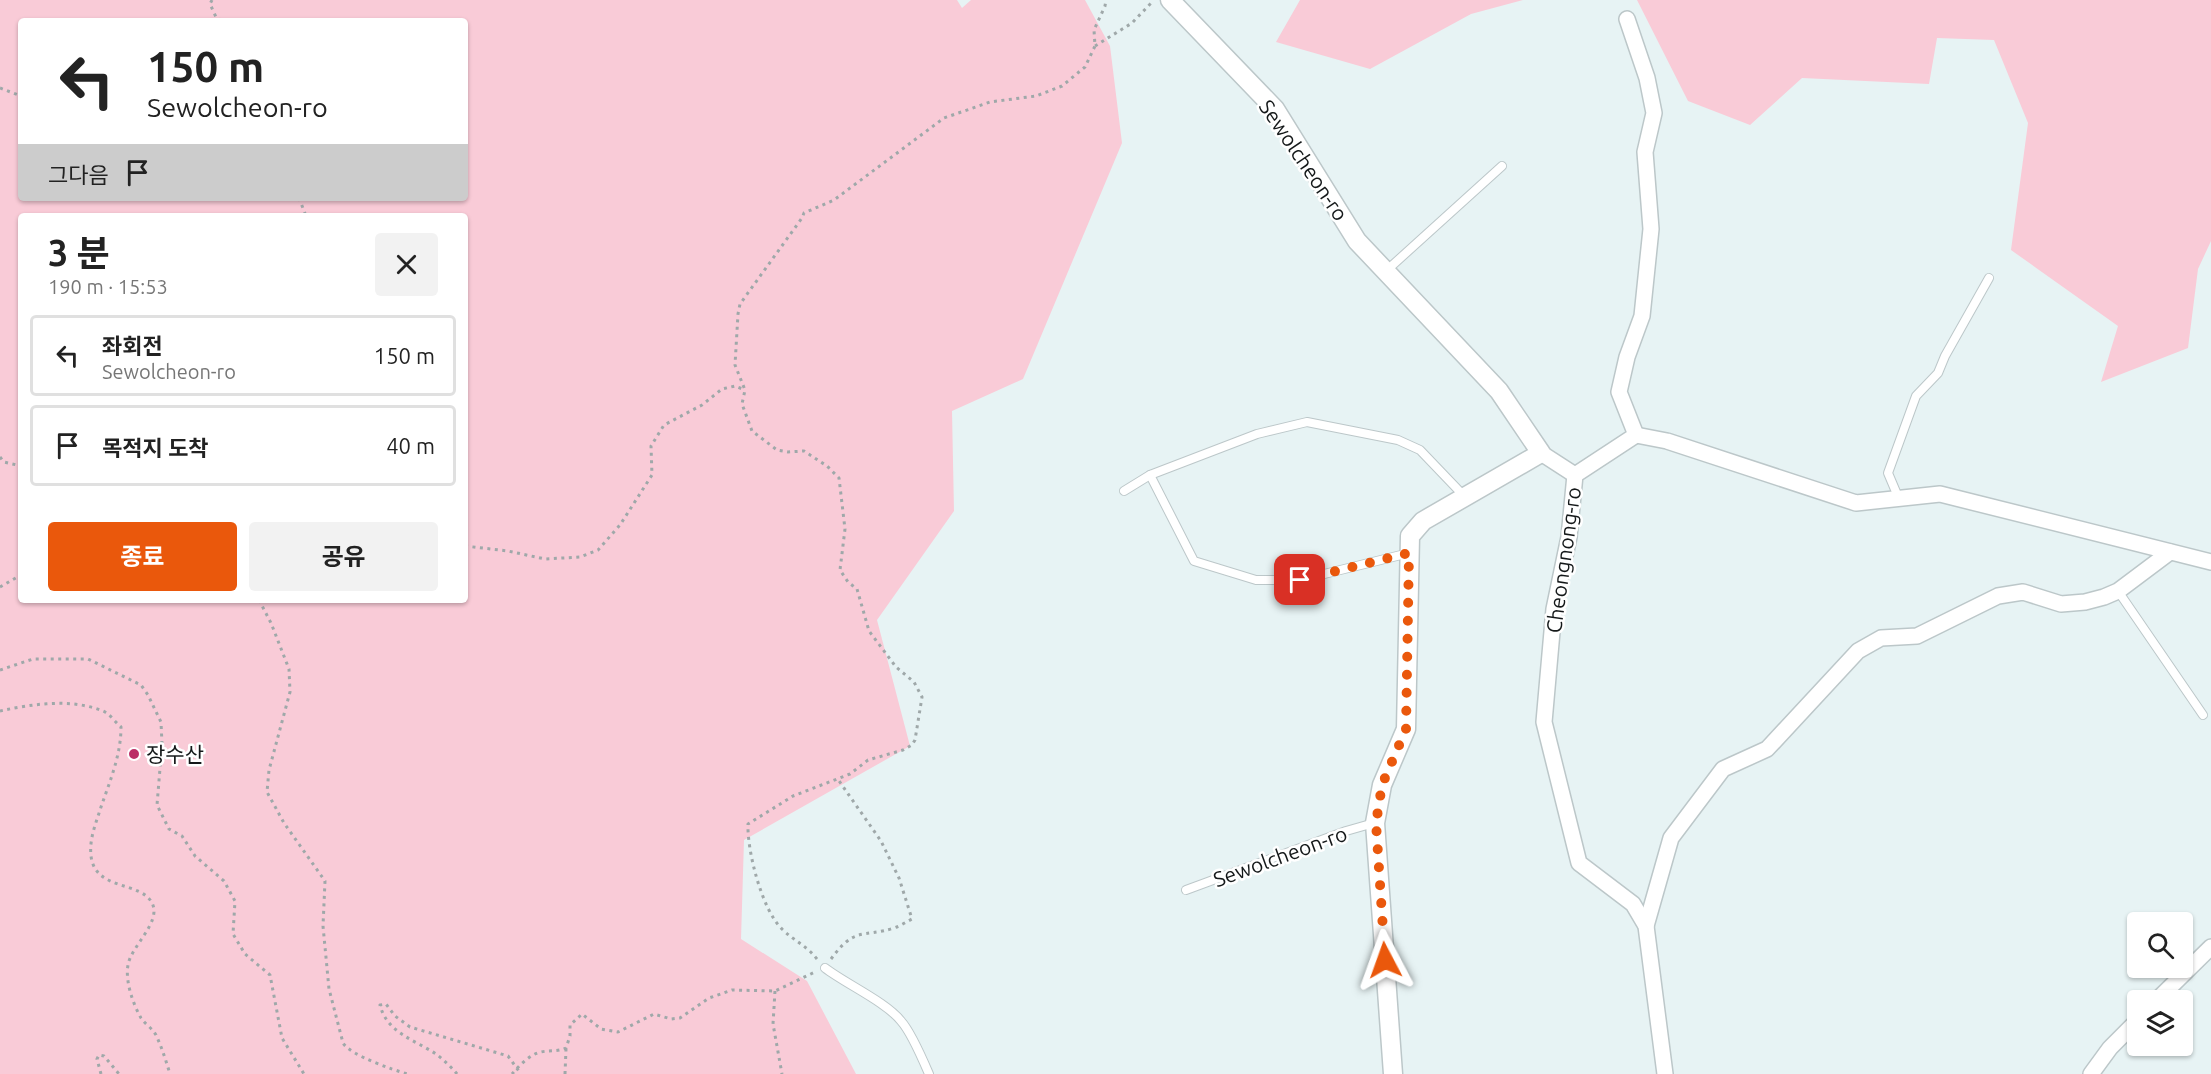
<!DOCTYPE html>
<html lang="ko">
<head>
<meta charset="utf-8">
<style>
  :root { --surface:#fff; --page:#f2f2f2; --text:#222; --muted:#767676; --line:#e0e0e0; --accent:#ea580c }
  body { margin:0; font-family:Ubuntu,"Noto Sans KR",sans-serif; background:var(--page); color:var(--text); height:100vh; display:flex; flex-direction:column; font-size:22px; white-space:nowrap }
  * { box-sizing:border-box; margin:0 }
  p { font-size:20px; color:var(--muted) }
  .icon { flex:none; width:33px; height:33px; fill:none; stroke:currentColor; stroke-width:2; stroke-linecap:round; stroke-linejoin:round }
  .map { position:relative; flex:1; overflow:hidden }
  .side { position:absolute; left:18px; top:213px; width:450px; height:390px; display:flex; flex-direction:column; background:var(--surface); border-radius:6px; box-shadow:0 2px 4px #0004 }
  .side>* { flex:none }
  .hud { position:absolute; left:18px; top:18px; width:450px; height:183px; border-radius:6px; box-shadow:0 2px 4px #0004; background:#fff; color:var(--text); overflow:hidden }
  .tools { position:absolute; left:2127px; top:912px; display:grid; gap:12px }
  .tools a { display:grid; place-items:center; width:66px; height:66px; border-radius:6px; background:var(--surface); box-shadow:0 2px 4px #0004; font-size:30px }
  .pin { position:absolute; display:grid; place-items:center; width:51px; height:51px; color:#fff; margin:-26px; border-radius:12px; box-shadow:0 3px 9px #0006 }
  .me { position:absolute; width:66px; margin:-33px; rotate:356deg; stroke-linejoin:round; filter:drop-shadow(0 0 4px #0008) }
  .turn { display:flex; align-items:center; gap:21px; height:126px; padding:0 30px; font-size:27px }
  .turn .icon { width:78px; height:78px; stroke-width:2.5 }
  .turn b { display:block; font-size:42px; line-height:51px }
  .then { display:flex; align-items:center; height:57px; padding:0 30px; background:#0003; gap:12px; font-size:22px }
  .round { display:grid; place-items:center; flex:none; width:63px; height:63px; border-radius:6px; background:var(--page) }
  .head { display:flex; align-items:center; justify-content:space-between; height:102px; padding:0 30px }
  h1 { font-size:36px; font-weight:700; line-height:45px }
  .primary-button { display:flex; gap:12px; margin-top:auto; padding:12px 30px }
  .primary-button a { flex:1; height:69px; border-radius:6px; background:var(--accent); color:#fff; font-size:24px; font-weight:700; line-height:69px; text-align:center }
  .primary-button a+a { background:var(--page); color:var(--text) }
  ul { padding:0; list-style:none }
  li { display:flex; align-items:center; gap:18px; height:81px; margin:0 12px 9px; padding:0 18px; border:3px solid var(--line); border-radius:6px }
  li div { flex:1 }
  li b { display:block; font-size:22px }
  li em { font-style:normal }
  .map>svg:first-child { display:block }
  .green { fill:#f9cbd7; fill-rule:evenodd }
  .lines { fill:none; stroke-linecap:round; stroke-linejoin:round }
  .service-casing { stroke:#bcc7c9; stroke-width:10 }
  .minor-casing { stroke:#bcc7c9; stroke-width:18 }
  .tertiary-casing { stroke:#bcc7c9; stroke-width:21 }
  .path { stroke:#9fa8a9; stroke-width:3; stroke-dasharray:3 4.5; stroke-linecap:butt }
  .service { stroke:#fff; stroke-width:8 }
  .minor { stroke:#fff; stroke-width:15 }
  .tertiary { stroke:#fff; stroke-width:18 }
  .route { stroke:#ea580c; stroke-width:10; stroke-dasharray:0 18 }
  .poi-dot { fill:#bb2f67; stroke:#fff; stroke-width:2 }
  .labels { text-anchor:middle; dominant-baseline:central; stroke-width:5; stroke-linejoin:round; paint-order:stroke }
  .street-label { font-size:21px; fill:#141819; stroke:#fff }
  .poi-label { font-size:21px; fill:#141819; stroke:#fff; text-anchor:start }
</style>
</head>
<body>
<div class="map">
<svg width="2211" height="1074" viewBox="0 0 2211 1074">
  <rect width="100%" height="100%" fill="#e7f3f4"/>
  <g class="green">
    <path d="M0,0H957L962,8L971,0H1085L1110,46L1122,143L1023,379L952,411L954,511L877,620L910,746L744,840L741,939L807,981L856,1074H0ZM21,21H465V198H21ZM21,216H465V600H21Z"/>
    <polygon points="1300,0 1523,0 1471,14 1370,69 1276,42"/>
    <polygon points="1637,0 2211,0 2211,241 2198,269 2188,348 2101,382 2118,326 2011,250 2028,123 1994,40 1937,38 1929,84 1802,78 1750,125 1688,101"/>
  </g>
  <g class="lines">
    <g class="service-casing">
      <g id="service">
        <polyline points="1386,271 1502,166"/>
        <polyline points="1150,475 1194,561 1256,580 1300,580 1409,553"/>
        <polyline points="1124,491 1150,475 1257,434 1307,422 1398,440 1420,450 1465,497"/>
        <polyline points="1899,499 1888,473 1916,396 1938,373 1945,356 1989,278"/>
        <polyline points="2118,591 2203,715"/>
        <polyline points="1186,890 1346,831 1374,823"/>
        <path d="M825,968C846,984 886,1002 901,1021C911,1032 923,1060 929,1074"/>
      </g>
    </g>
    <g class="minor-casing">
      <g id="minor">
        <polyline points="1627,19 1647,78 1654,113 1645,152 1651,229 1642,316 1627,357 1619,392 1636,435 1575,475 1569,537 1554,609 1544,722 1579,863 1633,904 1646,926 1665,1074"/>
        <polyline points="1636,435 1667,441 1856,503 1940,494 2211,562"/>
        <polyline points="1541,453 1575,475"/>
        <polyline points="1646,926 1671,838 1723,769 1767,749 1858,651 1881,638 1917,636 1998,596 2023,592 2061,604 2085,602 2104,597 2118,591 2170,552"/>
        <polyline points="2157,1000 2211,947"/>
        <polyline points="2091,1074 2110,1048 2138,1020"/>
      </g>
    </g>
    <g class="tertiary-casing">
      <polyline id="tertiary" points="1170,0 1275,109 1357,241 1499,391 1541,453 1423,521 1410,536 1406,729 1382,785 1375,823 1393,1074"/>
    </g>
    <g class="path">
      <polyline points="212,0 210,4 216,17 222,21"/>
      <polyline points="1095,46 1132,23 1153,1"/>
      <polyline points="0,88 21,96"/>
      <polyline points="299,198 306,216"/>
      <polyline points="0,457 4,462 21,466"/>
      <polyline points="465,546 508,551 545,559 580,557 598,550 620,525 652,475 651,446 664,425 702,405 722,389 735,386 745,390"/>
      <polyline points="0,587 21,575"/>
      <path d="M259,600L271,623L289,669L290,692L269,770L267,792L284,823L325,881L323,926L329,989L343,1043C350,1055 393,1070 408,1074"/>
      <polyline points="0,670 33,659 88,659 141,685 148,695 161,722 162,744 157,805 169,829 182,836 195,856 224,881 235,901 233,934 245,954 270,975 282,1038 304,1074"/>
      <path d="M0,711C32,704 71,698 103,711C110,714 115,722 121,727C121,755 110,781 101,807C96,823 89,839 91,856C95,891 141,881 152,903C162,922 131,946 128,965C125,981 133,1004 141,1018C145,1024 152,1028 156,1035C162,1048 166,1061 170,1074"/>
      <path d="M817,959C806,945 794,941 782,929C762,910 747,851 748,824L793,796L850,774L868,760L903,750L912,745L915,740L922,697L914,682L896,667L869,631L857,589L848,582L840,570L845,529L839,478L827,466L804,451L788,452L777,450L752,431L742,404L745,390L735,365L738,314L740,304L802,218L804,213L834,200L944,118L990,102L1036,96L1062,86L1085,67L1095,46L1094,30L1105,6L1106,0"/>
      <path d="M831,959C855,926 862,938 894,928C900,926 906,922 912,919L899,878L881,841L837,778"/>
      <polyline points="775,991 773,1024 782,1074"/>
      <polyline points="101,1074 97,1059 99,1055 104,1056 119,1074"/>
      <path d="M457,1074C451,1067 444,1060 436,1054C415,1040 387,1033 380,1005L386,1004L395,1016L410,1027L508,1056L521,1074"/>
      <path d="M512,1074C519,1066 530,1054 541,1052C550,1050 557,1052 566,1048L570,1036V1025L582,1014L601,1029L618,1032L654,1014L671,1019L680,1018L709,998L732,990L775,991L815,972"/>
      <polyline points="565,1074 566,1049"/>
    </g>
    <use href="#service" class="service"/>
    <use href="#minor" class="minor"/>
    <use href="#tertiary" class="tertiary"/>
  </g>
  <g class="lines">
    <polyline class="route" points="1300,580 1409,553 1406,729 1382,785 1376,823 1385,960"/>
  </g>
  <circle class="poi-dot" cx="134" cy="754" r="6"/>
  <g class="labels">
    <g class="street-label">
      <text transform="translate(1304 160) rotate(56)">Sewolcheon-ro</text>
      <text transform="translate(1563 560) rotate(-82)">Cheongnong-ro</text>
      <text transform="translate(1280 856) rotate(-20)">Sewolcheon-ro</text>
    </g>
    <g class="poi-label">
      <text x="146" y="754">장수산</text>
    </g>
  </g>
</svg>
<div class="tools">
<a><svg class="icon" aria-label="search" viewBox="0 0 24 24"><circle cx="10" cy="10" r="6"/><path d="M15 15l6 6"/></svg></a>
<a><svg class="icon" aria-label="layers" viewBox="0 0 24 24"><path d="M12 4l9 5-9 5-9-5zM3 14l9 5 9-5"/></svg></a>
</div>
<div class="pin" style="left:1300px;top:580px;background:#d93025"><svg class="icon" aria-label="arrive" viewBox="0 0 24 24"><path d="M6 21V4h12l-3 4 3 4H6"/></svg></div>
<svg class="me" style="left:1385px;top:960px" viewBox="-20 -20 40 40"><path d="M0-17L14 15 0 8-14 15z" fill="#ea580c" stroke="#fff" stroke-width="4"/></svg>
<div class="hud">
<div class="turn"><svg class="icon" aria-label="left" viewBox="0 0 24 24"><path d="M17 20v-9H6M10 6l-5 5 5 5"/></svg><div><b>150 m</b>Sewolcheon-ro</div></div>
<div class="then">그다음<svg class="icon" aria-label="arrive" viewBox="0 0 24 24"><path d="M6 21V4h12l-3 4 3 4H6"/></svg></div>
</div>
<section class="side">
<div class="head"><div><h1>3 분</h1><p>190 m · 15:53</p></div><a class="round"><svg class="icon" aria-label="close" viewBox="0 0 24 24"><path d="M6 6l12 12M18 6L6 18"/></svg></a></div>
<ul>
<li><svg class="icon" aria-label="left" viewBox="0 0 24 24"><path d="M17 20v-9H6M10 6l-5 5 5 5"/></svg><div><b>좌회전</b><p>Sewolcheon-ro</p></div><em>150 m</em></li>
<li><svg class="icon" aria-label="arrive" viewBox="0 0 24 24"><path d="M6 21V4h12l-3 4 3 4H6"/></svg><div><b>목적지 도착</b></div><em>40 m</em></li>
</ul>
<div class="primary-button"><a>종료</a><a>공유</a></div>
</section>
</div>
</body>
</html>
